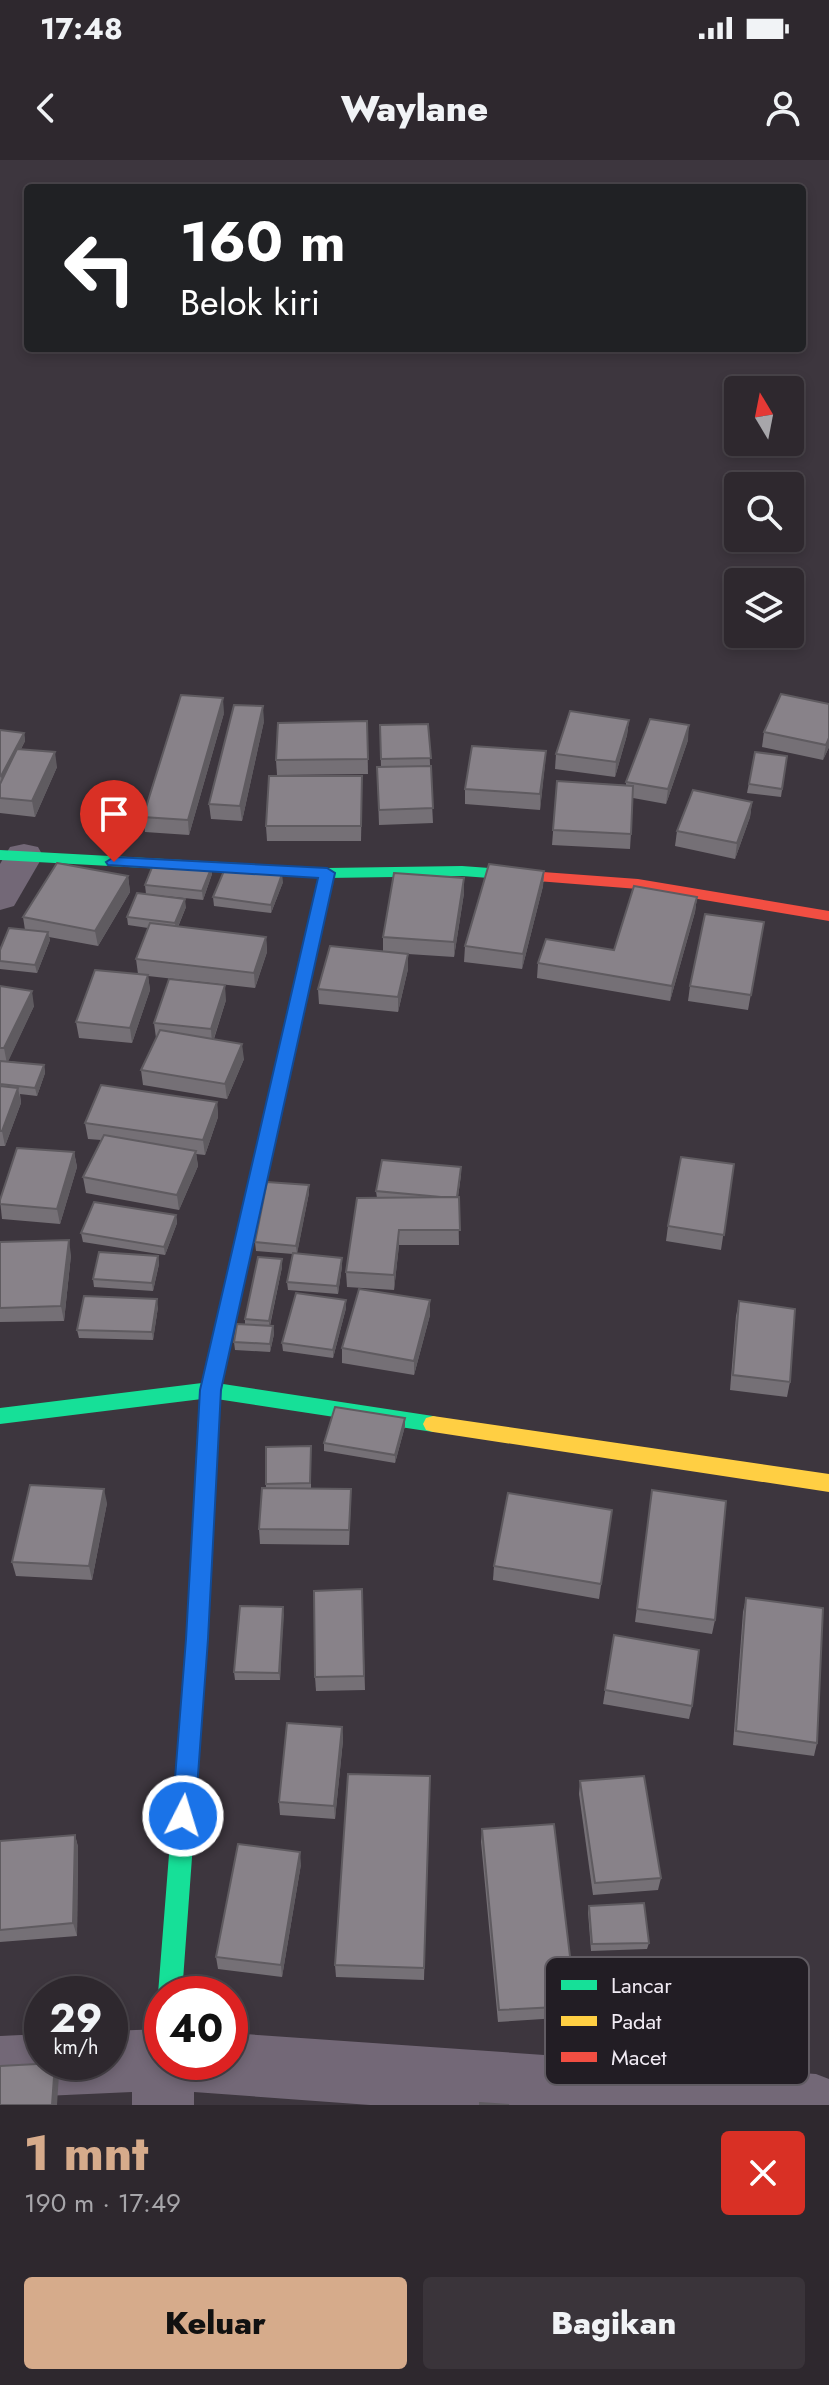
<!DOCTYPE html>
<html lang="id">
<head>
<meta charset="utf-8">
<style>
  :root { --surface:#2e282e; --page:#3a343a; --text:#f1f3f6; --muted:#a7a6aa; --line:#49444a; --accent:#d6ab8b }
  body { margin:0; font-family:Jost,sans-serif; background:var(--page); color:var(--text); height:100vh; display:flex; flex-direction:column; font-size:30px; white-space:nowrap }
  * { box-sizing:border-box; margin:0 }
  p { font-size:26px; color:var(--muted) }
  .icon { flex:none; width:44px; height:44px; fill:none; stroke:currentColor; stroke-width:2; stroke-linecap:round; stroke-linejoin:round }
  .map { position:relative; height:1945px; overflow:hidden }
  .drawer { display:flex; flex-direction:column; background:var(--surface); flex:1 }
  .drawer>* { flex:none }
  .banner { position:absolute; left:24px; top:24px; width:782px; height:168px; border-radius:8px; box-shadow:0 4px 12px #0003,0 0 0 2px var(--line); background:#202124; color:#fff; overflow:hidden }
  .needle { width:52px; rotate:350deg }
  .controls { position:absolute; left:724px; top:216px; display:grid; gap:16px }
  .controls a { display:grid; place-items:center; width:80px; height:80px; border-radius:8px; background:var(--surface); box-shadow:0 4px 12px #0003,0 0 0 2px var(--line); font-size:40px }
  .speed { position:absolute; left:24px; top:1816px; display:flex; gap:16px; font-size:40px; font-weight:700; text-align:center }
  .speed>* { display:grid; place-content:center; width:104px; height:104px; border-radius:50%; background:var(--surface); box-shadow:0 4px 12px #0003,0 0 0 2px var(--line); line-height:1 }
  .speed small { font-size:20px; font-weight:400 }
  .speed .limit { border:12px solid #d22; background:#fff; color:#111 }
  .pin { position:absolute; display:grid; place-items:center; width:68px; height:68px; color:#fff; margin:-82px -34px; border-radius:50% 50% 50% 0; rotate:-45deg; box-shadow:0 0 8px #0007 }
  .pin .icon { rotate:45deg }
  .me { position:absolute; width:88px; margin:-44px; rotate:5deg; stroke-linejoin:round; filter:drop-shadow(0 0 6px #0008) }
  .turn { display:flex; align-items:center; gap:28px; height:168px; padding:0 24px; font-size:36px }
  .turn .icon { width:104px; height:104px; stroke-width:2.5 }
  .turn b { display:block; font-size:56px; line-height:68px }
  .round { display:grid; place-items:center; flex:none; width:84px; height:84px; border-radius:8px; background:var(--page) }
  .head { display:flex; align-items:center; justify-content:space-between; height:136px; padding:0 24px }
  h1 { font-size:48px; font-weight:800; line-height:60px; color:var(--accent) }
  .primary-button { display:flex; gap:16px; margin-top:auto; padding:16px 24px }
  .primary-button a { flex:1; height:92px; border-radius:8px; background:var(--accent); color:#111; font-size:32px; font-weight:800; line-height:92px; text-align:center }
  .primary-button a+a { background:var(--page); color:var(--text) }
  .status { display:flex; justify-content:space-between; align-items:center; height:56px; padding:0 40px; background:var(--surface); direction:ltr }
  .status svg { height:22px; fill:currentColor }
  header { display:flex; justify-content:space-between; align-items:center; height:104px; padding:0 24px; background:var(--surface); font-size:36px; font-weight:800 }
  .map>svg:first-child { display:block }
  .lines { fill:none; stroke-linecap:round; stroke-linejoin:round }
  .street { fill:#736877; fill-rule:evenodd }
  .fast { fill:#16e098; fill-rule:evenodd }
  .slow { fill:#ffcf43; fill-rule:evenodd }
  .jam { fill:#f24e42; fill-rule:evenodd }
  .wall { fill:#757076 }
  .shaded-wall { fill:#5f5b60 }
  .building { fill:#888289; stroke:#5f5b60; stroke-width:2 }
  .route { fill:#1a73e8; stroke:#114b97; stroke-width:2 }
  .key { fill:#221d24; stroke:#605b62; stroke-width:2 }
  .key-label { font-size:22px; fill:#f1ebf4 }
</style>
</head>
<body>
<div class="status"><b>17:48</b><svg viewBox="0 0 49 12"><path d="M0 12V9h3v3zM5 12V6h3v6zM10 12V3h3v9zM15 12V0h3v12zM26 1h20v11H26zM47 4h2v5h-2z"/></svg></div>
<header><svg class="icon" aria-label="back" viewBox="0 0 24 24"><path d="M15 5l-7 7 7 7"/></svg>Waylane<svg class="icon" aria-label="person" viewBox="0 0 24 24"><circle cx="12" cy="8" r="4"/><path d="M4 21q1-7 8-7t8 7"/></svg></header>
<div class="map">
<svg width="829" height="1945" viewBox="0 0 829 1945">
  <rect width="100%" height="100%" fill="#3d363e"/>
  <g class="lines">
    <g class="street">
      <polygon points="24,684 38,687 43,696 14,746 0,750 0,704 10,687"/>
      <polygon points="162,1869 162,1902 230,1902 230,1873 816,1914 829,1919 829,1945 370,1945 194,1932 194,1945 132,1945 132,1932 0,1938 0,1876 42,1874 42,1902 110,1902 110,1871"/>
    </g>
    <g class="fast">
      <polygon points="0,690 327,708 462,706 543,712 551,717 543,722 462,716 327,718 0,700"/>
      <polygon points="210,1222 433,1256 440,1258 443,1264 440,1270 433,1272 210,1238 0,1264 0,1248"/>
      <polygon points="208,1252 215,1254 218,1260 208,1479 182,1834 162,1834 162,1843 158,1834 186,1479 198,1260 201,1254"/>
    </g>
    <polygon class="slow" points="433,1256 829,1314 829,1332 433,1272 426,1270 423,1264 426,1258"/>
    <g class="jam">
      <polygon points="327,708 335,713 220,1230 215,1266 208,1268 201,1266 198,1260 200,1230 319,713"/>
      <polygon points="543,712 638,719 829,751 829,761 638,729 537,721 535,717 537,713"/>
    </g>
  </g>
  <g class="wall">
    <polygon points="829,544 829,587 823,600 762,587 764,572"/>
    <polygon points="224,553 189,675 145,672 143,657"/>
    <polygon points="629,560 627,575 615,617 555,609 556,594"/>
    <polygon points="264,561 242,661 211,659 209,644"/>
    <polygon points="367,561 368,614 277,615 276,600"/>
    <polygon points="428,564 433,663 379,665 377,607 381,607 380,565"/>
    <polygon points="0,570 24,573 25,581 21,589 57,607 35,657 0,653"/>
    <polygon points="688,580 666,644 633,638 630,689 552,685 557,621 626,625 626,622"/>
    <polygon points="546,591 540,650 465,644 465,629"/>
    <polygon points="755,592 787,596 781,637 747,633"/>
    <polygon points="362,631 361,681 267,681 266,666"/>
    <polygon points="752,642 750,657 735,699 675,686 677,671"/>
    <polygon points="212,706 212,714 203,740 146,734 145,725"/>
    <polygon points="544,711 543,726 522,809 464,802 465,786"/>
    <polygon points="128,716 130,732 98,786 49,777 50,780 37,813 0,809 0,790 25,770 23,757"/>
    <polygon points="283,722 271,753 214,746 213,737"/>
    <polygon points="464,733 454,797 408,794 408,809 398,852 319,844 318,829 383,791 383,777"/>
    <polygon points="697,737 695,752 670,841 537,818 538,803 614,790"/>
    <polygon points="186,747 178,767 266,777 267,792 255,828 148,816 150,830 132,883 79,878 76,862 138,814 136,799 148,768 128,765 127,757"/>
    <polygon points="764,762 748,850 688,841 690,826"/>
    <polygon points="0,826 34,846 8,901 44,905 45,913 37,936 20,934 21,943 5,986 0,986"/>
    <polygon points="226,840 214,879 244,899 227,939 143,925 141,910 156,878 154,863"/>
    <polygon points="217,942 218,957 205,995 196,994 198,1006 179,1050 86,1033 83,1017 101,980 88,979 85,963"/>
    <polygon points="74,992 77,1007 60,1064 2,1059 0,1040"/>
    <polygon points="734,1004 721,1090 666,1081 668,1066"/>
    <polygon points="461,1015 458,1037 459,1085 399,1085 394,1130 347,1127 346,1112 377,1038 376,1031"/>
    <polygon points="309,1025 309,1033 297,1093 342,1106 338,1134 288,1130 287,1122 293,1094 256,1091 255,1082"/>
    <polygon points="176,1055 177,1063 165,1095 83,1082 81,1073"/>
    <polygon points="0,1082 71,1095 64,1161 0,1162"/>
    <polygon points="158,1096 159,1104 153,1131 94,1127 93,1119"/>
    <polygon points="282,1099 282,1107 270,1166 273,1166 274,1174 270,1192 235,1190 234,1182 245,1164 245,1159"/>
    <polygon points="346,1140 346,1148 333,1198 283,1191 282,1183"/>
    <polygon points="430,1140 430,1155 414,1215 342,1203 342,1188"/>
    <polygon points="739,1141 790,1222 787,1237 730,1230 736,1156"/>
    <polygon points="158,1147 153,1180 79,1178 77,1170"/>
    <polygon points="405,1258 405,1266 395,1303 324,1291 324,1283"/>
    <polygon points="266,1287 311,1294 311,1328 351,1329 349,1385 260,1384 259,1369 266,1328"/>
    <polygon points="652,1330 715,1460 712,1474 635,1462"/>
    <polygon points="107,1343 92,1420 16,1416 12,1402"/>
    <polygon points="612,1350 599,1439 493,1420 494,1406"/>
    <polygon points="362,1429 365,1530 316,1531 315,1517"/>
    <polygon points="746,1438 817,1583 814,1596 733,1585 743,1452"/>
    <polygon points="283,1447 280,1520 235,1520 234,1512"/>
    <polygon points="614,1475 692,1546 689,1559 603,1544"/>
    <polygon points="342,1567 343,1580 335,1659 280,1655 279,1642"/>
    <polygon points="430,1616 424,1820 336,1817 335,1805"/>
    <polygon points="580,1621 661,1718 658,1730 593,1735 579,1634"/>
    <polygon points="482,1669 576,1846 574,1857 498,1862 481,1682"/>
    <polygon points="75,1675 78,1687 77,1776 0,1782 0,1681"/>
    <polygon points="301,1704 282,1817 218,1809 216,1797"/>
    <polygon points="589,1746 649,1783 647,1789 591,1791 588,1752"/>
    <polygon points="588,1798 661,1856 660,1862 591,1861 587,1804"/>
  </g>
  <g class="shaded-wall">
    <polygon points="223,538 224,553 189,675 188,660"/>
    <polygon points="263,546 264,561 242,661 240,646"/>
    <polygon points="629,560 627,575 615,617 616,602"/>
    <polygon points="689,565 688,580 666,644 668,629"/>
    <polygon points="24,573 25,581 3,624 1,616"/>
    <polygon points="829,578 829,587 823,600 826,585"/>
    <polygon points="546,591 545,606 540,650 540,634"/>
    <polygon points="55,592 57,607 35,657 32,641"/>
    <polygon points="752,642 750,657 735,699 737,683"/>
    <polygon points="212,706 212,714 203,740 202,731"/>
    <polygon points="544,711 543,726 522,809 523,794"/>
    <polygon points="282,714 283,722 271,753 271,745"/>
    <polygon points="128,716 130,732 98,786 95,771"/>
    <polygon points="464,718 464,733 454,797 454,782"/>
    <polygon points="697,737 695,752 670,841 672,826"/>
    <polygon points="185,739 186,747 176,771 175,763"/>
    <polygon points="48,772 50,780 37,813 35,805"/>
    <polygon points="266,777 267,792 255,828 254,813"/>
    <polygon points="408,794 408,809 398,852 398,837"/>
    <polygon points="148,815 150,830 132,883 130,868"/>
    <polygon points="225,825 226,840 212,884 211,869"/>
    <polygon points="32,831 34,846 7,904 4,888"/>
    <polygon points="242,884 244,899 227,939 225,924"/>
    <polygon points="44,905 45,913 37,936 35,928"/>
    <polygon points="18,928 21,943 5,986 2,971"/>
    <polygon points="217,942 218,957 205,995 203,980"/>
    <polygon points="196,991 198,1006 179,1050 177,1035"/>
    <polygon points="74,992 77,1007 60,1064 57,1049"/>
    <polygon points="309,1025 309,1033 297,1094 296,1086"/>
    <polygon points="176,1055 177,1063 165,1095 164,1087"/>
    <polygon points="399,1070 399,1085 394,1130 394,1115"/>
    <polygon points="69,1080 71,1095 64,1161 61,1146"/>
    <polygon points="158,1096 159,1104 153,1131 152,1123"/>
    <polygon points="342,1098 342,1106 338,1134 337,1126"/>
    <polygon points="282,1099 282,1107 269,1169 269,1161"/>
    <polygon points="157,1139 158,1147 153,1180 152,1172"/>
    <polygon points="346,1140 346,1148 333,1198 333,1190"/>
    <polygon points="430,1140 430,1155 414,1215 414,1201"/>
    <polygon points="273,1166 274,1174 270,1192 270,1184"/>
    <polygon points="405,1258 405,1266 395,1303 395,1295"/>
    <polygon points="104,1329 107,1343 92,1420 89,1406"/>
    <polygon points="351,1329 351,1343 349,1385 349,1370"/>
    <polygon points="283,1447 284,1455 280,1520 279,1513"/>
    <polygon points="342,1567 343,1580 335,1659 334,1646"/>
    <polygon points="75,1675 78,1687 77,1776 73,1763"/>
    <polygon points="300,1692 301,1704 282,1817 281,1805"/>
    <polygon points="55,1903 59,1914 57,1945 52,1945"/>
  </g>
  <g class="building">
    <polygon points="781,534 829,544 829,578 826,585 764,572"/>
    <polygon points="181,535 223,538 188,660 143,657"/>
    <polygon points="234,545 263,546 240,646 209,644"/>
    <polygon points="570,551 629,560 616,602 556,594"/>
    <polygon points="650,559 689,565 668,629 626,622"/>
    <polygon points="367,561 368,599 276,600 278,563"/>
    <polygon points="428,564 431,598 381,599 380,565"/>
    <polygon points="0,570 24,573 1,616 0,615"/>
    <polygon points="472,586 546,591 540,634 465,629"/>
    <polygon points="17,589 55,592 32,641 0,638 0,624"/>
    <polygon points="755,592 787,596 782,629 749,624"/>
    <polygon points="431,606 433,648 379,650 377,607"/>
    <polygon points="269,616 362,616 361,666 266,666"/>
    <polygon points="557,621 633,626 631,674 553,670"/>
    <polygon points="693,630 752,642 737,683 677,671"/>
    <polygon points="155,700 212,706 202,731 145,725"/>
    <polygon points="57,703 128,716 95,771 23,757"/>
    <polygon points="489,704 544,711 523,794 465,786"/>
    <polygon points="226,706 282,714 271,745 213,737"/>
    <polygon points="394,713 464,718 454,782 383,777"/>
    <polygon points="634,726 697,737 672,826 538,803 546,779 614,790"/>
    <polygon points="137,733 185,739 175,763 127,757"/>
    <polygon points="705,754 764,762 751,835 690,826"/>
    <polygon points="150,763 266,777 254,813 136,799"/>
    <polygon points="9,768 48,772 35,805 0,801 0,790"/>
    <polygon points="330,786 408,794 398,837 318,829"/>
    <polygon points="95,810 148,815 130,868 76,862"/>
    <polygon points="169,819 225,825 211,869 154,863"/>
    <polygon points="0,826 32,831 4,888 0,888"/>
    <polygon points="160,870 242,884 225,924 141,910"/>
    <polygon points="0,901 44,905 35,928 0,924"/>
    <polygon points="101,925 217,942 203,980 85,963"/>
    <polygon points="0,926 18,928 2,971 0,971"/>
    <polygon points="104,975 196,991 177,1035 83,1017"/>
    <polygon points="17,988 74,992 57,1049 0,1044 0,1040"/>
    <polygon points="681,997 734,1004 724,1075 668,1066"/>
    <polygon points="382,1000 461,1007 457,1037 441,1037 376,1031"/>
    <polygon points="267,1022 309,1025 296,1086 255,1082"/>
    <polygon points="459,1037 460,1070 399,1070 394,1115 346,1112 357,1038"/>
    <polygon points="94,1042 176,1055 164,1087 81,1073"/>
    <polygon points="69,1080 61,1146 0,1148 0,1082"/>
    <polygon points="99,1092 158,1096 152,1123 93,1119"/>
    <polygon points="293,1093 342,1098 337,1126 287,1122"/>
    <polygon points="258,1097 282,1099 269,1161 245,1159"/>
    <polygon points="359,1129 430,1140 414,1201 342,1188"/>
    <polygon points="296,1133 346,1140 333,1190 282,1183"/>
    <polygon points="84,1136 157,1139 152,1172 77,1170"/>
    <polygon points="739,1141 795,1149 790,1222 733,1215"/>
    <polygon points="237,1164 273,1166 270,1184 234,1182"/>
    <polygon points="335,1247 405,1258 395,1295 324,1283"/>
    <polygon points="311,1286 310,1323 266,1324 266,1287"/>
    <polygon points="30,1325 104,1329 89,1406 12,1402"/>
    <polygon points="262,1328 351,1329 349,1370 259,1369"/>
    <polygon points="652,1330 726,1341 715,1460 637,1449"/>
    <polygon points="508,1333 612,1350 601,1424 494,1406"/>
    <polygon points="362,1429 364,1516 315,1517 314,1431"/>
    <polygon points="746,1438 823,1448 817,1583 736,1571"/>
    <polygon points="240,1446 283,1447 279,1513 234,1512"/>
    <polygon points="614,1475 699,1490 692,1546 605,1530"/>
    <polygon points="287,1563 342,1567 334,1646 279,1642"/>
    <polygon points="348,1614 430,1616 424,1808 335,1805"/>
    <polygon points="644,1616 661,1718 595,1723 580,1621"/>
    <polygon points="554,1664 576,1846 499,1850 482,1669"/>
    <polygon points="75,1675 73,1763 0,1770 0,1681"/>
    <polygon points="238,1684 300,1692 281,1805 216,1797"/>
    <polygon points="644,1743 649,1783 592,1784 589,1746"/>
    <polygon points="55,1903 52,1945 0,1945 0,1906"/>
    <polygon points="480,1943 509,1945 480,1945"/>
  </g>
  <polygon class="route" points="114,697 327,708 335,713 221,1230 208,1479 195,1656 192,1664 183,1668 175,1664 172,1656 186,1479 200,1230 318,718 108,705 106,702"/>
  <rect x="545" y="1797" width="264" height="128" rx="12" class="key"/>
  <rect x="561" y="1820" width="36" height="10" fill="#16e098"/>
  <rect x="561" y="1856" width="36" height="10" fill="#ffcf43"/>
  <rect x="561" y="1892" width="36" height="10" fill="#f24e42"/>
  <g class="key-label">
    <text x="611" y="1833">Lancar</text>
    <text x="611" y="1869">Padat</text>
    <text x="611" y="1905">Macet</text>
  </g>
</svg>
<div class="controls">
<a><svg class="needle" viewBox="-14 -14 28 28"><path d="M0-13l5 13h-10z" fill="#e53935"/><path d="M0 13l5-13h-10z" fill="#a7a6aa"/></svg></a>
<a><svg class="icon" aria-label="search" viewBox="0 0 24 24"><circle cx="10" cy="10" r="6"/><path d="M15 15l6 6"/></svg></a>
<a><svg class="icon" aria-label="layers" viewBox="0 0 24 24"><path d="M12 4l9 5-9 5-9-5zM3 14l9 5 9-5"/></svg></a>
</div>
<div class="speed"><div>29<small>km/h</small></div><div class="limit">40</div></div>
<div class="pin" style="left:114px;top:702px;background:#d93025"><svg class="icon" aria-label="arrive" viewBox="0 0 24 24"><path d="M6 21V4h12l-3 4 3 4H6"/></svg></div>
<svg class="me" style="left:183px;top:1656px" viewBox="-20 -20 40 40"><circle r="17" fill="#1a73e8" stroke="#fff" stroke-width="3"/><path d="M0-11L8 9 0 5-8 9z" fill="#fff"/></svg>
<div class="banner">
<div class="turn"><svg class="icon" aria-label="left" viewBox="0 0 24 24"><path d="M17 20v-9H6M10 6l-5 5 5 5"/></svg><div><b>160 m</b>Belok kiri</div></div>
</div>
</div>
<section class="drawer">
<div class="head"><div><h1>1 mnt</h1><p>190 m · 17:49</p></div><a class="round" style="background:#d93025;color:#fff"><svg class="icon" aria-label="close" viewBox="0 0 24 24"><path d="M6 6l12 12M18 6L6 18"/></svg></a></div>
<div class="primary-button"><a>Keluar</a><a>Bagikan</a></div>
</section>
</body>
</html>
